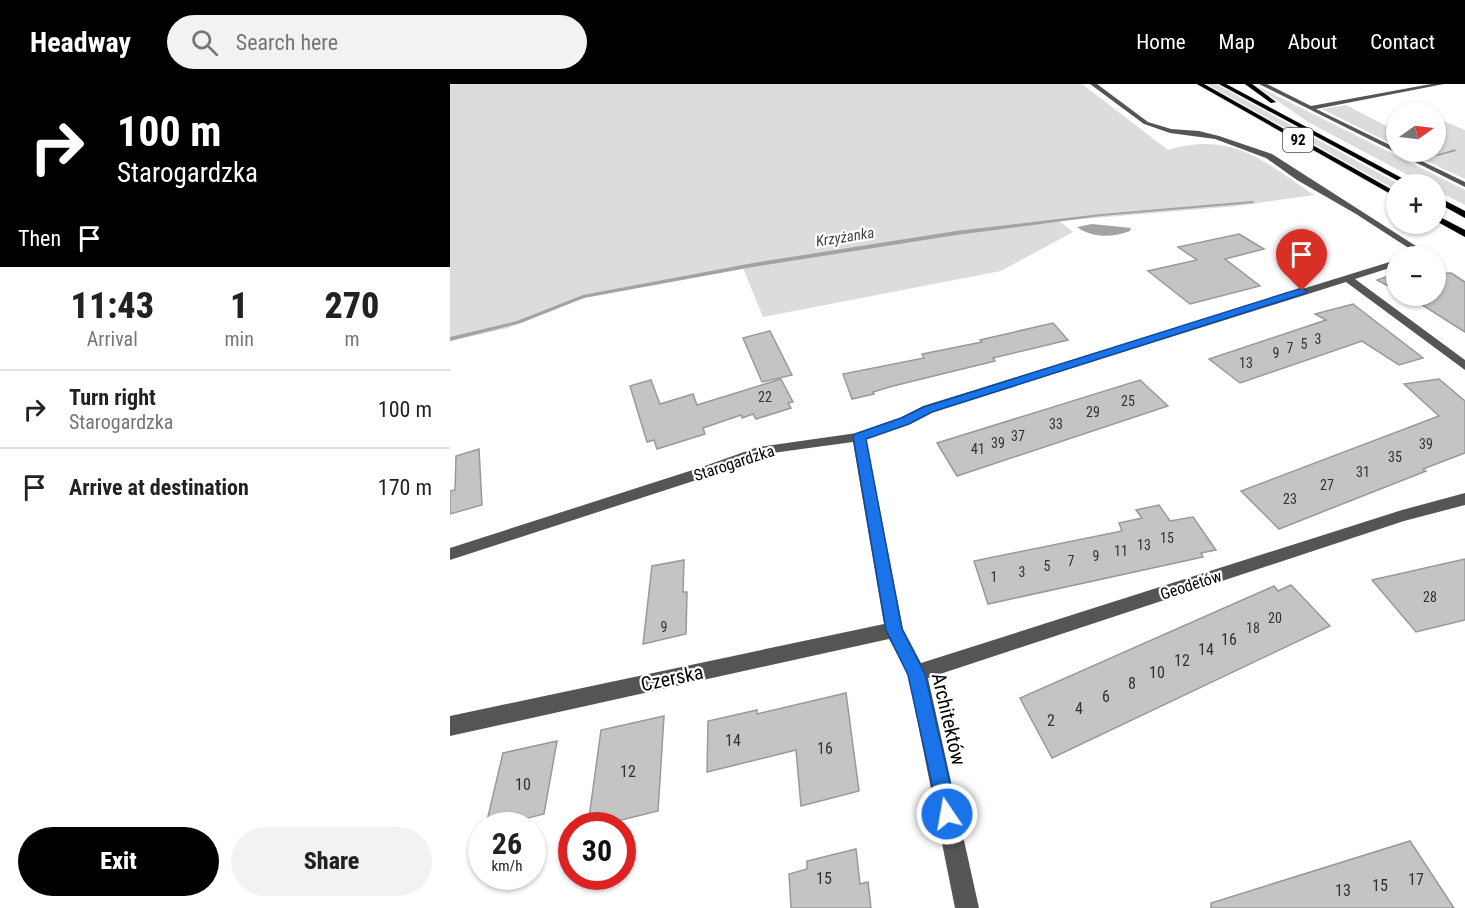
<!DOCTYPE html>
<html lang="en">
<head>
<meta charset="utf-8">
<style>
  :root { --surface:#fff; --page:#f2f2f2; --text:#222; --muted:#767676; --line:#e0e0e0; --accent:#000 }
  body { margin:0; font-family:"Roboto Condensed",sans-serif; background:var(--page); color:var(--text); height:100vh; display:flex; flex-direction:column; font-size:22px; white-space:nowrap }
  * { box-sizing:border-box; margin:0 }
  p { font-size:20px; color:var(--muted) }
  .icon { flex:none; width:33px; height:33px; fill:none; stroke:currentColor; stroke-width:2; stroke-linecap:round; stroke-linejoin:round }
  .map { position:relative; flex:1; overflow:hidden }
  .side { display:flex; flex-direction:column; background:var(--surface); width:450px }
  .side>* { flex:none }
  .top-card { background:#000; color:#fff; overflow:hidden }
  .needle { width:39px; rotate:76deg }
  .fabs { position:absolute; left:936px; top:18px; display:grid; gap:12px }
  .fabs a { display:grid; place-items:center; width:60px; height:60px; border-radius:50%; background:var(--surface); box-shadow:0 2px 4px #0004; font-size:30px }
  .speed { position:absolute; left:18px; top:728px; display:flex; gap:12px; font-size:30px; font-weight:700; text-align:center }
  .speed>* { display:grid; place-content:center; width:78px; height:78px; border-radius:50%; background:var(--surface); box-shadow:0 2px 4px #0004; line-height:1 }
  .speed small { font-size:15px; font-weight:400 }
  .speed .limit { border:9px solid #d22; background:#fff; color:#111 }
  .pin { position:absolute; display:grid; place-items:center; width:51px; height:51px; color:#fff; margin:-62px -26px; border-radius:50% 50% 50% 0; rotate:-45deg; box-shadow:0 0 6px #0007 }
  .pin .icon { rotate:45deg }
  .me { position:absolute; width:66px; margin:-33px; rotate:348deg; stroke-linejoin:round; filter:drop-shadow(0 0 4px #0008) }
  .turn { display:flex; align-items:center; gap:21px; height:126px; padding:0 18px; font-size:27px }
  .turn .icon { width:78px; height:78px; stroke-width:2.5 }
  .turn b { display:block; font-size:42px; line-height:51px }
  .then { display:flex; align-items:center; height:57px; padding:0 18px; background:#0003; gap:12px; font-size:22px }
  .eta { display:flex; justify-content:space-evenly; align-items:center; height:102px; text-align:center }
  .eta b { font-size:36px; font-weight:800; line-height:42px }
  .primary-button { display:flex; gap:12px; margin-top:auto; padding:12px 18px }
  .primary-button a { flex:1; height:69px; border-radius:36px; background:var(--accent); color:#fff; font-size:24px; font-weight:800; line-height:69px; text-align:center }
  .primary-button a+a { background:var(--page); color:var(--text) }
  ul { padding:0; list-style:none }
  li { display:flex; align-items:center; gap:18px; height:78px; padding:0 18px; border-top:2px solid var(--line) }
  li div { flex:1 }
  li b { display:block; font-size:22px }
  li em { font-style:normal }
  header { display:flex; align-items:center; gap:36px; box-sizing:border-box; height:84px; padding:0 30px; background:var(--accent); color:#fff }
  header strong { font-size:28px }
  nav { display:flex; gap:33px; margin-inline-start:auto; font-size:21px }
  .search { width:420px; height:54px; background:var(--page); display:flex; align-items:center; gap:15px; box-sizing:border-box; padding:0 21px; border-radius:33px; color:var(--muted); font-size:22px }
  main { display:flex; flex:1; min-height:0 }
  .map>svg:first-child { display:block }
  .green { fill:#dcdcdc }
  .water { fill:#a3a3a3 }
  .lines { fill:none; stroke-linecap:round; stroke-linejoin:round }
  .stream { fill:#a3a3a3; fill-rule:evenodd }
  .building { fill:#c4c4c4; stroke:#999; stroke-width:1.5 }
  .major-casing { stroke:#dbdbdb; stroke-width:1 }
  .minor { fill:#555; fill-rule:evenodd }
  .major { fill:#000; fill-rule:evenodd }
  .route { fill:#1a73e8; stroke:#114b97; stroke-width:1.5 }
  .labels { text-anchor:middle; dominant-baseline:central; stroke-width:4.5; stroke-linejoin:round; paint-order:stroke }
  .number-label { font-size:14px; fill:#313131 }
  .shield { fill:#fff; stroke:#4c4c4c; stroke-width:1.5 }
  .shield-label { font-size:15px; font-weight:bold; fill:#000 }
  .far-water-label { font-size:15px; font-style:italic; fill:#444; stroke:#fff }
  .street-label { font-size:16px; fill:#000; stroke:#fff }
  .near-number-label { font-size:16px; fill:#313131 }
  .near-street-label { font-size:20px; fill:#000; stroke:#fff }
</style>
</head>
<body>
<header>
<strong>Headway</strong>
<div class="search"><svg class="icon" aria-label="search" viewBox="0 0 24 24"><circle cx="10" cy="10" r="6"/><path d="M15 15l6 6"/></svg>Search here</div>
<nav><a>Home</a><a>Map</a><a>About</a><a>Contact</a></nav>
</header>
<main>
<section class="side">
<div class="top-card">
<div class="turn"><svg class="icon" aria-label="right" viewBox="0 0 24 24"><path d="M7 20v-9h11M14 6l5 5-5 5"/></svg><div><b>100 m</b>Starogardzka</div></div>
<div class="then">Then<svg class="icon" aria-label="arrive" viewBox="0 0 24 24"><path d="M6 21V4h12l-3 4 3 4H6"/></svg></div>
</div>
<div class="eta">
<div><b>11:43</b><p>Arrival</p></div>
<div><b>1</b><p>min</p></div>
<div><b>270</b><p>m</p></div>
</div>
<ul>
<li><svg class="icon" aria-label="right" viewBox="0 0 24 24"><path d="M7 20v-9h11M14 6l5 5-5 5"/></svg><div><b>Turn right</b><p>Starogardzka</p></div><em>100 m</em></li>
<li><svg class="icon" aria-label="arrive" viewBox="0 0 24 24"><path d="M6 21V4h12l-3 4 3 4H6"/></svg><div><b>Arrive at destination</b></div><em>170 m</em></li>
</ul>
<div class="primary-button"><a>Exit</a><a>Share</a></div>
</section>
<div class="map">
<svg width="1015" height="824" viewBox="0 0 1015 824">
  <rect width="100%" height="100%" fill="#fff"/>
  <g class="green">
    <path d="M0,0H632L718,66C783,47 813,77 864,111L788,122L609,137L623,148L551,187L313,233L293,184L134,213L58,244L0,257Z"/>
    <polygon points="756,0 766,0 949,100 946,100 946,106"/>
    <polygon points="803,0 1015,106 1015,121 986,106 986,100 975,100 858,38"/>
    <polygon points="896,21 946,47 946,62 872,25"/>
    <polygon points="986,34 1015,46 1015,95 957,68 986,68"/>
  </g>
  <path class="water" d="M642,140L681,144L680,147C663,154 642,154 627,143Z"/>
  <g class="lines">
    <g class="stream">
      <polygon points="1005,65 1006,67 988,72 986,71"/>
      <polygon points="802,117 804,118 804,119 651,132 506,151 303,183 134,214 71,239 0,257 0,253 67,237 133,211 303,179 506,147 651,130"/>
    </g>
  </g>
  <g class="building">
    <polygon points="789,150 814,165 775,175 810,202 740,220 698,187 747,176 728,163"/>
    <polygon points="946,189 946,206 927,196"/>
    <polygon points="1001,189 1015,198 1015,248 958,212 986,212 986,190"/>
    <polygon points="903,220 973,274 949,281 912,257 790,299 759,275 876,236 865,230"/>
    <polygon points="603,239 618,256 543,274 545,277 443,302 423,308 424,310 402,315 393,290 474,274 472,270 532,258 530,256"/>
    <polygon points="320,247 342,291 312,298 293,254"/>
    <polygon points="331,295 343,318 338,319 341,324 306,335 303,330 292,334 291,331 253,344 255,350 207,365 204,356 197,358 180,302 201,296 210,320 243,310 247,321"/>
    <polygon points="989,295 1015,317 1015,369 973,385 976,387 829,445 791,407 989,332 954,300"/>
    <polygon points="690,296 718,322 507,392 487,359"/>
    <polygon points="29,365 32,421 0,430 0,407 5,406 6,372"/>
    <polygon points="709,421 720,437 743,433 766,466 751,469 753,473 538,520 524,477 672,447 669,439 692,434 686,426"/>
    <polygon points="1015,475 1015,536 966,548 922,496"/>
    <polygon points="234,476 233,508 237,508 236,550 193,560 202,482"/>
    <polygon points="841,501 880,542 602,674 570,614 824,502 828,507"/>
    <polygon points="396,609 409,707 351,722 346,666 257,688 258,637 307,626 307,630"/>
    <polygon points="214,632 208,727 151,741 138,741 151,646"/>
    <polygon points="107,657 94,730 50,741 36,741 53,669"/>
    <polygon points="960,757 1004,824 761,824 761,819"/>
    <polygon points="406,765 410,800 418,798 421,824 341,824 339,790 357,785 357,777"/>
  </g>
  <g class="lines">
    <g class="major-casing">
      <g id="major">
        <polygon points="747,0 754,0 946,108 946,113"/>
        <polygon points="769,0 776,0 963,100 954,100"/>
        <polygon points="795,0 802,0 826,18 821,19"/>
        <polygon points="986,112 1015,127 1015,134 986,118"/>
        <polygon points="986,131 1015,146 1015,153 986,137"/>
      </g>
    </g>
    <g class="minor">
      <polygon points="640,0 647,0 698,38 721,45 749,47 769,52 822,70 980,171 971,172 906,130 847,96 816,74 765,55 720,49 694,40"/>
      <polygon points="809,0 817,0 861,22 981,0 994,0 866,25 946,64 946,68 953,68 1015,98 1015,103"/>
      <polygon points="946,176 946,182 905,195 1015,276 1015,286 896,198 483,328 460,340 416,355 453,545 471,579 952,426 1015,409 1015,421 954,437 478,594 529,824 505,824 458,590 439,555 0,652 0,632 434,540 403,358 315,370 262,391 0,476 0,464 252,383 308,363 407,349 450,334 473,322"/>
    </g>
    <use href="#major" class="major"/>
  </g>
  <polygon class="route" points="852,204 857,207 856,209 482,328 459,340 416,355 452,545 475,590 507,730 504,737 497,740 490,737 458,591 436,546 403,352 405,350 451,334 474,323"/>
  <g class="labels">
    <g class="number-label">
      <text x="868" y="255">3</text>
      <text x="854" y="260">5</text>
      <text x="840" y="264">7</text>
      <text x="826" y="269">9</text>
      <text x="796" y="279">13</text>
      <text x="315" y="313">22</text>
      <text x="678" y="317">25</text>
      <text x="643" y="328">29</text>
      <text x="606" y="340">33</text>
      <text x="568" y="352">37</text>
      <text x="548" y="359">39</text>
      <text x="976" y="360">39</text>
      <text x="528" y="365">41</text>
      <text x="945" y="373">35</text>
      <text x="913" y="388">31</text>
      <text x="877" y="401">27</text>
      <text x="840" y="415">23</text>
      <text x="717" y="454">15</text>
      <text x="694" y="461">13</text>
      <text x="671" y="467">11</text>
      <text x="646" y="472">9</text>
      <text x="621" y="477">7</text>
      <text x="597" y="482">5</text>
      <text x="572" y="488">3</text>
      <text x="544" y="493">1</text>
      <text x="980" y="513">28</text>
      <text x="825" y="534">20</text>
      <text x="214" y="543">9</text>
      <text x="803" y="544">18</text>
    </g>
    <rect class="shield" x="833" y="44" width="30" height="24" rx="4.5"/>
    <g class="shield-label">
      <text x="848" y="56">92</text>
    </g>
    <g class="far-water-label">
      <text transform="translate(395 153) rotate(-9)">Krzyżanka</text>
    </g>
    <g class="street-label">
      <text transform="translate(284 379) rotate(-18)">Starogardzka</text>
      <text transform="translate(741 501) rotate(-18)">Geodetów</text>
    </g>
    <g class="near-number-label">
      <text x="779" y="555">16</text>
      <text x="756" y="565">14</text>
      <text x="732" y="576">12</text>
      <text x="707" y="588">10</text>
      <text x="682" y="599">8</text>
      <text x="656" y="612">6</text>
      <text x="629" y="624">4</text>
      <text x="601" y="636">2</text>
      <text x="283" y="656">14</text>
      <text x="375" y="664">16</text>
      <text x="178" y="687">12</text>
      <text x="73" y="700">10</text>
      <text x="374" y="794">15</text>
      <text x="966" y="795">17</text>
      <text x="930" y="801">15</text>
      <text x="893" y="806">13</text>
    </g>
    <g class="near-street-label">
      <text transform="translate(222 594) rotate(-12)">Czerska</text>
      <text transform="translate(499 635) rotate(77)">Architektów</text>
    </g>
  </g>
</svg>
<div class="fabs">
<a><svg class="needle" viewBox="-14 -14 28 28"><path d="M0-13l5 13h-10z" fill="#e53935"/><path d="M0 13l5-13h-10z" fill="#767676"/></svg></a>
<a>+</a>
<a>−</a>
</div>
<div class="speed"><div>26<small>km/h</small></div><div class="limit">30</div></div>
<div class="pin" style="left:852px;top:207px;background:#d93025"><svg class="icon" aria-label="arrive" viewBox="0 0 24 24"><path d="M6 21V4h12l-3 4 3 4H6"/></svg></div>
<svg class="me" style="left:497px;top:730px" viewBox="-20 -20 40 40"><circle r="17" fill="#1a73e8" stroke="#fff" stroke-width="3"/><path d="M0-11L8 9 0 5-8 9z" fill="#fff"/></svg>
</div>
</main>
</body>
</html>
